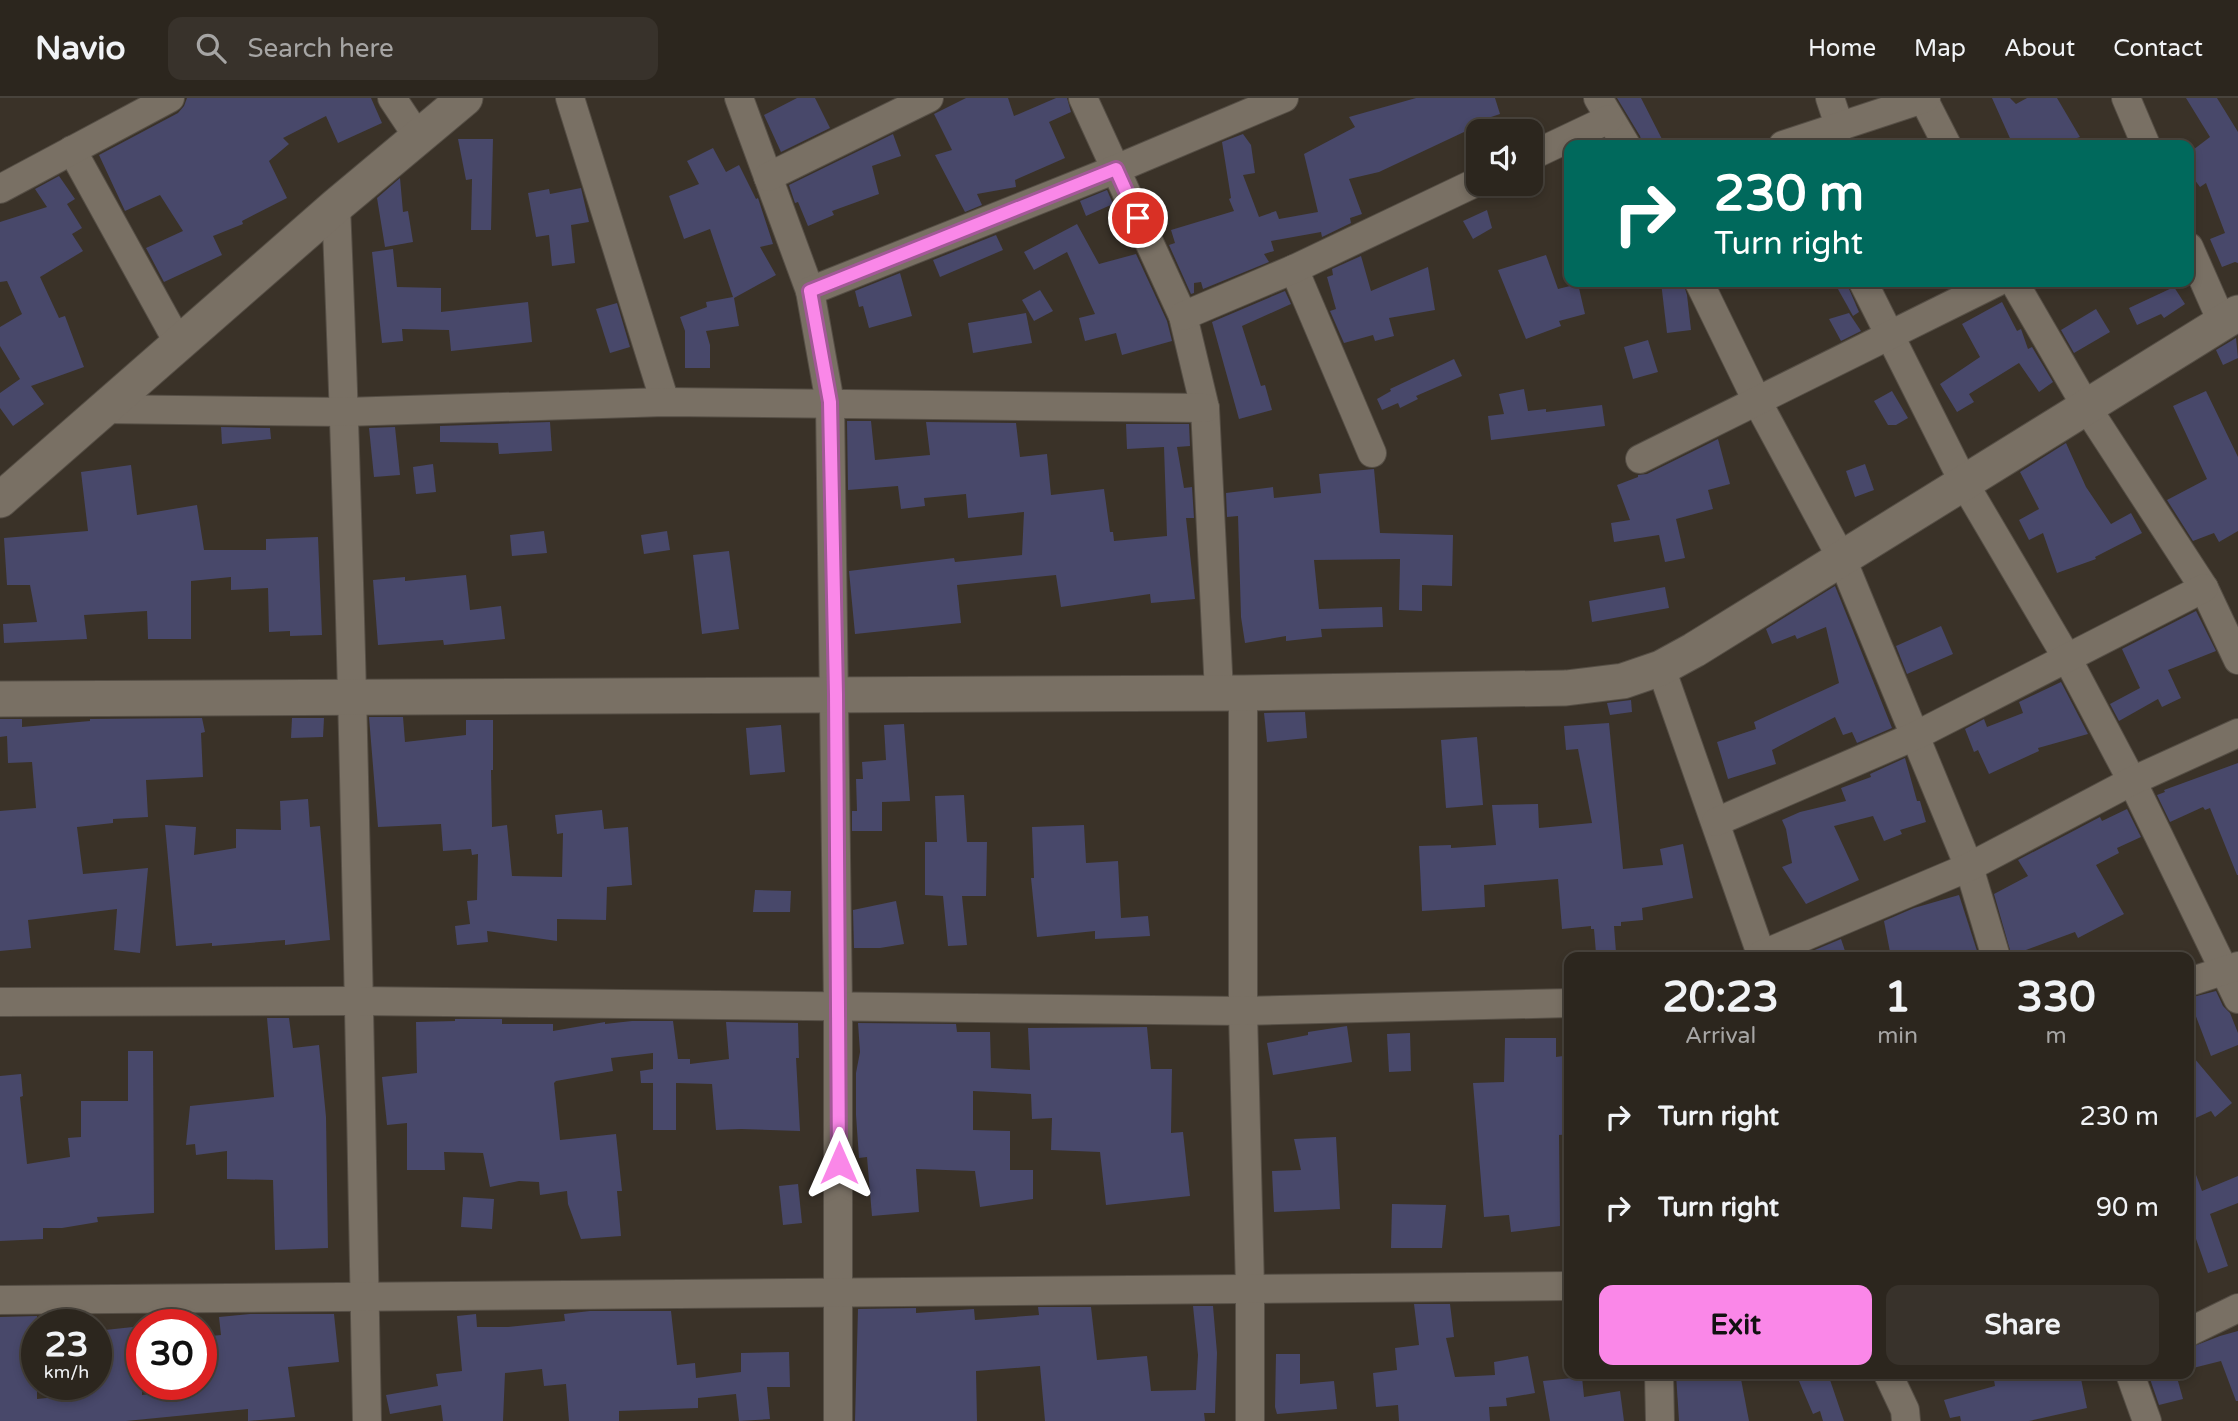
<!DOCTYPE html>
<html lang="en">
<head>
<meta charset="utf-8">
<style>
  :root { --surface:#2c261e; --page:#38322b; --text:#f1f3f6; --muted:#a6a5a4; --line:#48433c; --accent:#fa87e8 }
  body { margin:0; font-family:"Varela Round",sans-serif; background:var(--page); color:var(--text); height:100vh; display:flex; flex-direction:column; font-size:26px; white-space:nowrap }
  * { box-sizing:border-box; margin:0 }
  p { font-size:23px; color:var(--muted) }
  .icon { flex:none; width:38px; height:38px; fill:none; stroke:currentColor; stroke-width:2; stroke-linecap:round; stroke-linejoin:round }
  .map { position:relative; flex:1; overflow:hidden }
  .side { position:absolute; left:1564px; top:854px; width:630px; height:427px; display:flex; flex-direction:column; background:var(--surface); border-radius:14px; box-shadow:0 4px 10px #0003,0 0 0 2px var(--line) }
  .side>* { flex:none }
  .hud { position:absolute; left:1564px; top:42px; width:630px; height:147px; border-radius:14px; box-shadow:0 4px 10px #0003,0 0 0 2px var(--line); background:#00695c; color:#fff; overflow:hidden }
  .controls { position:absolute; left:1466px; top:21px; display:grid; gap:14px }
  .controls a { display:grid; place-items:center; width:77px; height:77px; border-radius:14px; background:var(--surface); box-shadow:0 4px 10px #0003,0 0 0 2px var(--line); font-size:35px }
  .speed { position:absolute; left:21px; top:1211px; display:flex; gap:14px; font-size:35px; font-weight:700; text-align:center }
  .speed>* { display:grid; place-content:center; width:91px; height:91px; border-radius:50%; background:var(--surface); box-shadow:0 4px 10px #0003,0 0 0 2px var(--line); line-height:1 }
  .speed small { font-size:18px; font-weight:400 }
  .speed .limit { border:10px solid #d22; background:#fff; color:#111 }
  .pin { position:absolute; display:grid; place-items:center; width:60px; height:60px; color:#fff; margin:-30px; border:4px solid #fff; border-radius:50%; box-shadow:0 2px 7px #0007 }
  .me { position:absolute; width:77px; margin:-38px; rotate:0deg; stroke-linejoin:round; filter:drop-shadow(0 0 5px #0008) }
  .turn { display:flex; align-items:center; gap:24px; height:147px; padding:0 35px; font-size:32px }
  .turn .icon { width:91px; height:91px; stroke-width:2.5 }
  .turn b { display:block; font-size:49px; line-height:60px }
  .eta { display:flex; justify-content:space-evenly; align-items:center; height:119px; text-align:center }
  .eta b { font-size:42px; font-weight:700; line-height:49px }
  .button { display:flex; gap:14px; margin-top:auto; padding:14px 35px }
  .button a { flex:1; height:80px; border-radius:14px; background:var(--accent); color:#111; font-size:28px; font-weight:700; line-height:80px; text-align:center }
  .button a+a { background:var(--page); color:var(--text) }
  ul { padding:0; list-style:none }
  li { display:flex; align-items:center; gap:21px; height:91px; padding:0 35px }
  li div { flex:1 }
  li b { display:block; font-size:26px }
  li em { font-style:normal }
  header { display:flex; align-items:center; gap:42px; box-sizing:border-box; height:98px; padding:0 35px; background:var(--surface); border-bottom:2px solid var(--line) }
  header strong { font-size:33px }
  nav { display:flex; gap:38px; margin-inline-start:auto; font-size:24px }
  .search { width:490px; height:63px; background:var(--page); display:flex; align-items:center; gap:18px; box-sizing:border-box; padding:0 24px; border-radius:14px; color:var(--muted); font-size:26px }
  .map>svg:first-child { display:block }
  .building { fill:#48486a }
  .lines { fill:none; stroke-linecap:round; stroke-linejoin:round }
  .minor-casing { stroke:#554e45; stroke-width:30 }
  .tertiary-casing { stroke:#554e45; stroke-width:37 }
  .minor { stroke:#797064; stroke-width:28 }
  .tertiary { stroke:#797064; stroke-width:35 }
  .route-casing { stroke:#a25897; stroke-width:18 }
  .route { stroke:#fa87e8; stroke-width:12 }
</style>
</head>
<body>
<header>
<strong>Navio</strong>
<div class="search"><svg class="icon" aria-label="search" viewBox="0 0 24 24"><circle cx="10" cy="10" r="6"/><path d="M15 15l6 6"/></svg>Search here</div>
<nav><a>Home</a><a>Map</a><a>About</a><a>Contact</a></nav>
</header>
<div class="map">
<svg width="2238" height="1323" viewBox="0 0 2238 1323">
  <rect width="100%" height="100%" fill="#3a3228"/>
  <g class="building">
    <polygon points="187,0 371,0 382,25 338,45 326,18 283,40 289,46 269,63 287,100 242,123 243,126 213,138 222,157 164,184 146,150 183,133 160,97 125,113 99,57 178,15 184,8"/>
    <polygon points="797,0 815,0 830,30 781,54 764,17"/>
    <polygon points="966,0 1008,0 1014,18 1056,0 1067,0 1071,14 1049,24 1065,60 1015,82 1016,89 977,96 982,107 965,114 935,57 952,52 934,16"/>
    <polygon points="1416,0 1495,0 1500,16 1479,23 1479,67 1464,34 1379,74 1349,81 1362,116 1350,120 1351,125 1322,139 1321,134 1271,143 1274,153 1264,156 1269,164 1203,191 1201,184 1194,185 1194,195 1191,196 1169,147 1175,145 1171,132 1234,113 1229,101 1231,100 1222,44 1243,36 1251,47 1255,75 1243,77 1259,119 1276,113 1279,121 1318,114 1304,56 1355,29 1349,19"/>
    <polygon points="1617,0 1641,0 1665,47 1643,47 1640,38"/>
    <polygon points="1992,0 2010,0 2016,6 2027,0 2057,0 2080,39 2056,47 2013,47"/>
    <polygon points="2186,0 2217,0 2238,34 2238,165 2235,164 2222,169 2210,141 2225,135 2206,85 2200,89 2189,74 2189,55 2210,39"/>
    <polygon points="893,36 901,58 872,68 879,96 832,113 834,117 808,128 798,104 795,105 789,87"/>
    <polygon points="458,41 493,41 491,132 471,132 472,81 466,82"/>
    <polygon points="713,50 726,74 739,67 756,101 758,100 773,146 760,149 776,177 734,200 739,228 706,233 710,247 710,270 685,270 685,233 680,219 707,209 706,204 733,199 710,131 684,141 669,98 699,86 687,63"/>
    <polygon points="59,78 75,101 67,106 82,130 72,136 83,153 40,179 59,220 65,218 84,269 31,288 44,306 13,328 0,310 0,295 20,281 0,248 0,229 22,216 7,183 0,184 0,124 47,109 35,91"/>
    <polygon points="400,80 403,114 408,113 413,144 385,149 377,100"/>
    <polygon points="581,90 589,124 571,127 575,165 552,168 549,137 536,139 528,95 549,91 550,96"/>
    <polygon points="1107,92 1113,106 1086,118 1080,103"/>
    <polygon points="1487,112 1492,130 1473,141 1463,123"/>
    <polygon points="1077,126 1099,166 1136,156 1167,223 1172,243 1122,257 1116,235 1085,243 1079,220 1095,216 1067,154 1034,172 1024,154"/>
    <polygon points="996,137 1003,152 940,179 933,162"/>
    <polygon points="393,151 397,189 441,190 441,214 528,204 532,244 451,253 449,232 402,231 403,243 382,245 372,154"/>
    <polygon points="1546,157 1558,191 1578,186 1585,216 1559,223 1561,228 1526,241 1498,172"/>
    <polygon points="1361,158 1371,193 1428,169 1435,212 1389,220 1394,238 1375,243 1373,237 1344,245 1330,213 1336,211 1327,179 1333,177 1332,171"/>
    <polygon points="900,175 912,218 869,230 863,208 859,209 855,193"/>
    <polygon points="1661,184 1683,184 1687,197 1691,232 1667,235"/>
    <polygon points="1834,184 1846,184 1859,214 1853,218"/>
    <polygon points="2174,189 2185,206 2164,220 2161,216 2137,227 2129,210"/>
    <polygon points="1040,192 1053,213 1034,223 1022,202"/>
    <polygon points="1285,193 1291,206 1242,228 1261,288 1265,287 1272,312 1239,321 1212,224"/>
    <polygon points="2002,204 2017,233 2021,231 2028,251 2032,249 2053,284 2039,294 2019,265 1969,296 1974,304 1957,314 1940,286 1980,259 1962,226"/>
    <polygon points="617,205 630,249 610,255 596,211"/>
    <polygon points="2096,211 2110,234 2074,255 2061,232"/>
    <polygon points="1026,215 1032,245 973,255 968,225"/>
    <polygon points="1849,215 1861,233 1841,243 1829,221"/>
    <polygon points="2236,240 2238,260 2223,267 2216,252"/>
    <polygon points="1648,242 1658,274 1633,281 1624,249"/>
    <polygon points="1454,261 1462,278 1416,298 1418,301 1400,310 1398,305 1382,312 1377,301 1391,293 1390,291"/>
    <polygon points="1524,291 1528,313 1546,311 1546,314 1602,307 1605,328 1491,342 1488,318 1504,316 1499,296"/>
    <polygon points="1892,293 1908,320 1896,327 1888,327 1874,303"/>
    <polygon points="2206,293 2238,359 2238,433 2219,444 2214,435 2193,443 2167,402 2207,381 2173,308"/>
    <polygon points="847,323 871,323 875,362 930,357 926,324 1016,325 1020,359 1047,356 1051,397 1104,391 1110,434 1113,434 1114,443 1167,438 1164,349 1127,351 1126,326 1189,326 1190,348 1177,349 1184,390 1192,389 1194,420 1186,420 1195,501 1151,505 1150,496 1061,509 1056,477 957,487 961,525 855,536 849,473 954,460 955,464 1022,457 1024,414 968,420 966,396 924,400 925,408 901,411 898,388 848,392"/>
    <polygon points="550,324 552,353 499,356 498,345 440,344 440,328"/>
    <polygon points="221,329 270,330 271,341 222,346"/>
    <polygon points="395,329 400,377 374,379 369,330"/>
    <polygon points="1718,341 1730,386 1708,392 1713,411 1676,421 1685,460 1665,464 1659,437 1614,444 1611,425 1630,422 1617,387 1638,379 1638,377 1647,376"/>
    <polygon points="2066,345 2086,389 2111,426 2131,415 2142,435 2095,459 2096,461 2057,475 2043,435 2029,442 2019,422 2039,411 2020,374"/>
    <polygon points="433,366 436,394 416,396 413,369"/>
    <polygon points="1865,366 1874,392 1855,399 1846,373"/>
    <polygon points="131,367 137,417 197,407 204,452 266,452 266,441 318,439 322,537 290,538 290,533 269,534 268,490 231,492 231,479 191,483 191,541 148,541 147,513 84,517 87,541 4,545 3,526 37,524 30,487 7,487 4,440 88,433 81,374"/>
    <polygon points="1374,371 1380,435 1453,437 1452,488 1422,487 1422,513 1399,512 1400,461 1314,462 1319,511 1382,509 1383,529 1321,531 1322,539 1286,543 1286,538 1245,545 1241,519 1238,418 1227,419 1226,395 1273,389 1274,400 1321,395 1319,376"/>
    <polygon points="544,433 547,455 512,458 510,437"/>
    <polygon points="667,433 670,452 644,456 641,437"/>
    <polygon points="729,453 739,531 702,536 693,457"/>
    <polygon points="466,477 470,512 501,508 505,541 444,547 443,542 378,547 373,482 405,479 405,483"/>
    <polygon points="1835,488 1892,630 1857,645 1852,634 1843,637 1835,619 1772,652 1776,666 1728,681 1717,644 1756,631 1754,624 1839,585 1826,529 1797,541 1795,537 1772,546 1766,531"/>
    <polygon points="1665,489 1669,510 1592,524 1589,503"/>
    <polygon points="2196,513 2216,553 2168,572 2181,600 2162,609 2158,601 2119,623 2110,606 2140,590 2122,551"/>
    <polygon points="1941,528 1953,556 1907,576 1896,548"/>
    <polygon points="2061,584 2088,636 2038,650 2039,653 1989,676 1978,652 1974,654 1965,631 1984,621 1987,629 2023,615 2019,604"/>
    <polygon points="1631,602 1632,614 1610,617 1607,605"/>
    <polygon points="1305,614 1307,640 1267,644 1264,615"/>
    <polygon points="369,619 403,619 405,644 466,637 466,622 493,622 493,672 491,672 492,729 507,727 512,778 562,779 563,735 557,736 555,717 602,712 604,731 628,729 632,787 607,789 606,822 557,821 557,843 487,833 488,844 457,847 455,828 470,826 467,803 477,802 478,756 472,757 471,751 443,753 441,726 378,729"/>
    <polygon points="202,620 205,634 201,635 203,679 146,682 148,719 113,721 113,725 77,729 83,776 148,770 140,855 114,852 117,811 28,822 31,850 0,853 0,713 36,710 32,664 8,665 7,638 0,639 0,621 22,621 22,629 90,623 90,621"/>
    <polygon points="292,620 324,620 323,639 291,640"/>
    <polygon points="1609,625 1623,771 1663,767 1660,751 1683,746 1693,800 1642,810 1643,822 1621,824 1621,828 1614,828 1616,854 1596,855 1594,831 1591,831 1591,828 1562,831 1558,781 1484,787 1485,809 1422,813 1419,748 1451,747 1451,750 1496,747 1492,707 1538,706 1539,730 1592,725 1578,651 1566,652 1564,628"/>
    <polygon points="904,626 910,703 882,704 882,733 852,733 852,713 857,713 856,681 863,681 862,664 886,662 884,627"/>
    <polygon points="781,627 785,674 750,677 746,630"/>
    <polygon points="1477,639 1483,707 1446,710 1441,642"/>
    <polygon points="1905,660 1917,703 1920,703 1926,724 1900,732 1902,736 1884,743 1873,718 1834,728 1859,782 1806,806 1782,769 1792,765 1786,731 1782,722 1800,714 1846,703 1841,690 1871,679 1870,676"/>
    <polygon points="2238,665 2238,777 2237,777 2210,710 2205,712 2203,709 2170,724 2157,697 2165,694 2164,692"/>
    <polygon points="964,697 967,744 987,744 986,798 962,798 967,847 948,848 943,798 925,797 925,744 937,744 935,698"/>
    <polygon points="308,701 310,729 320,728 330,842 285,847 285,842 212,848 212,845 176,848 165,727 196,729 194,757 236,750 236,731 281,732 280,703"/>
    <polygon points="2127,711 2141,739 2117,750 2119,755 2096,767 2124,816 2078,840 2075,834 2026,852 2028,859 2012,859 1994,796 2028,778 2018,762 2100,719 2102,723"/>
    <polygon points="1084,727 1086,765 1118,763 1121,820 1148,818 1150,838 1095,841 1095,833 1037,839 1031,780 1034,780 1032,729"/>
    <polygon points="755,792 791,793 790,814 753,814"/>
    <polygon points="1959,797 1979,859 1891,859 1884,823 1914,810"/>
    <polygon points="896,803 904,846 880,850 854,850 853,812"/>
    <polygon points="1841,841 1847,859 1798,859"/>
    <polygon points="2216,893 2223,908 2230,915 2238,935 2238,947 2211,958 2189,900"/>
    <polygon points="267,920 289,920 293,950 319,947 326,1019 328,1150 275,1152 273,1082 227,1081 227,1053 196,1057 195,1046 186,1047 190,1008 274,999"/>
    <polygon points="455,921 502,921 502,926 553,926 553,933 605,924 605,926 632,923 673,923 678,961 690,961 690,966 729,961 726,924 798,925 799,960 796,960 800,1033 741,1031 716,1032 712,986 676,985 676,1032 653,1032 653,985 641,985 640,973 653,971 653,955 611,960 613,973 556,983 554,985 560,1042 616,1036 622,1093 617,1093 621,1138 581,1141 568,1106 567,1093 540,1097 539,1084 519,1083 490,1089 483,1055 444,1054 445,1072 407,1072 407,1025 387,1027 382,979 417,975 416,924 455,923"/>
    <polygon points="858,925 956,926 957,934 990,934 991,970 1030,972 1028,930 1147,929 1151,971 1172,971 1171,1035 1183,1034 1190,1098 1106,1107 1100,1054 1051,1052 1052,1020 1032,1021 1031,996 973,993 973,1032 1010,1033 1010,1072 1033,1072 1033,1101 980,1109 975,1073 916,1071 919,1114 872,1118 867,1059 859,1060 856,1017 856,975 860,954"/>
    <polygon points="1347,928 1352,964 1273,977 1267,945 1308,937 1308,934"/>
    <polygon points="1410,935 1411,973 1389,974 1387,936"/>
    <polygon points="1505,940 1556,940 1556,959 1570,957 1570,1036 1559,1037 1560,1128 1511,1134 1509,1117 1484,1119 1473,985 1504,984"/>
    <polygon points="128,953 153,953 154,1115 97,1119 98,1124 62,1130 43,1130 43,1141 0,1143 0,978 21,976 23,998 20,999 27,1066 70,1059 68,1040 81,1039 81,1003 128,1003"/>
    <polygon points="2189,954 2232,1005 2215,1019 2211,1013 2189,1023"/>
    <polygon points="1336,1039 1340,1111 1274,1114 1272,1073 1301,1072 1294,1041"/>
    <polygon points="2189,1066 2192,1066 2202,1093 2238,1078 2238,1105 2210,1116 2228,1168 2208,1175 2195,1138 2189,1141"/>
    <polygon points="798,1086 802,1125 783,1127 779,1088"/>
    <polygon points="463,1099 494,1101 492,1131 461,1129"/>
    <polygon points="1392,1106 1446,1107 1442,1150 1391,1150"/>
    <polygon points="1414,1206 1450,1206 1454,1239 1446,1240 1455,1279 1495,1277 1494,1264 1528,1258 1535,1295 1506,1300 1507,1308 1489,1309 1490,1323 1399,1323 1398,1307 1376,1309 1373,1275 1397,1272 1395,1250 1419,1247"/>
    <polygon points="1193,1208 1213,1208 1217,1255 1215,1315 1204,1315 1205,1323 1045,1323 1040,1268 976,1273 977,1323 855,1323 858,1211 916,1210 916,1215 974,1211 975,1222 1039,1217 1038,1209 1091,1209 1097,1262 1147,1258 1151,1293 1196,1292 1198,1257"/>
    <polygon points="590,1213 671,1213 677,1267 695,1265 696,1280 741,1274 741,1255 789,1254 790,1289 767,1289 770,1321 739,1323 736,1296 698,1300 698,1310 619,1313 619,1323 569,1323 566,1286 544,1288 542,1271 505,1275 503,1323 443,1323 441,1307 390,1316 386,1297 438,1288 436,1276 462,1273 457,1218 476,1216 477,1229 508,1229 565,1223 564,1216"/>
    <polygon points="250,1216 334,1216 339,1264 288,1269 295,1319 248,1323 248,1311 126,1323 0,1323 0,1219 37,1218 37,1301 77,1297 76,1287 96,1286 96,1233 142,1228 142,1297 199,1290 201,1239 221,1237 219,1219"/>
    <polygon points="2238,1233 2238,1303 2236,1303 2221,1263 2189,1271 2189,1250 2220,1238"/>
    <polygon points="1276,1256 1300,1256 1300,1286 1334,1283 1337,1311 1277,1316 1275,1309"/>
    <polygon points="1676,1276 1740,1276 1749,1323 1679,1323"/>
    <polygon points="1796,1276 1828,1276 1844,1323 1823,1323 1820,1313 1813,1316"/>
    <polygon points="1993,1276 2080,1276 2087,1310 2029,1323 1961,1323 1960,1318 1950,1320 1944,1302 1995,1288"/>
    <polygon points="2157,1276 2176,1276 2183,1301 2159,1307 2149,1278"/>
    <polygon points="1582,1279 1584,1299 1620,1293 1624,1323 1550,1323 1543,1283"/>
  </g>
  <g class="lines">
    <g class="minor-casing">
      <g id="minor">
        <polyline points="392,0 418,39"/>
        <polyline points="570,0 665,304"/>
        <polyline points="739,0 810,193 830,305 838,908 838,1323"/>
        <polyline points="1083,0 1183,218 1205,310 1219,594"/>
        <polyline points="1598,0 1626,47"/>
        <polyline points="1830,0 1840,30"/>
        <polyline points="2126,0 2146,47"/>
        <polyline points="1924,2 1947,47"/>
        <polyline points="1783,47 1926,0"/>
        <polyline points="72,52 179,246"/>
        <polyline points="1531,58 1609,21"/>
        <polyline points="768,79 929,0"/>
        <polyline points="0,91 170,0"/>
        <path d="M336,108C353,513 359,918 367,1323"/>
        <polyline points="2189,149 2222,224"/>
        <polyline points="1294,171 1372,355"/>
        <polyline points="1699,184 1757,303 1842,461 1969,769 1996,859"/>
        <polyline points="1863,184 1964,385 2067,560 2132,683 2238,901"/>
        <polyline points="2014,184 2087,310 2204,490 2238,562"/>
        <polyline points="810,193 1116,71 1284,0"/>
        <polyline points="1183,218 1294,171 1479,83"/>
        <polyline points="101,311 345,314 665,304 1205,310"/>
        <polyline points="1640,361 1997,184"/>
        <polyline points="1661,570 1762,859"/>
        <polyline points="1243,595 1243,913 1250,1190 1250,1323"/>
        <polyline points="1716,724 1915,638 2204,490"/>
        <polyline points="1761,857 1969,769 2132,683 2238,635"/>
        <polyline points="2189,884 2238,868"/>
        <polyline points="0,904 358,903 1243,913 1570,905"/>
        <polyline points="0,1202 1570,1188"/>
        <polyline points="2189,1234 2238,1210"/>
        <polyline points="1659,1276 1660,1323"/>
        <polyline points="1888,1276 1905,1312 1906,1323"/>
        <polyline points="2130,1276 2147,1323"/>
      </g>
    </g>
    <g class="tertiary-casing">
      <g id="tertiary">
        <polyline points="0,402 336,108 465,0"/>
        <polyline points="0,601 1243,595 1566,590 1623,583 1661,570 1694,552 2238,215"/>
      </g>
    </g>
    <use href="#minor" class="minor"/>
    <use href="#tertiary" class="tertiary"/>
  </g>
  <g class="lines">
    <g class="route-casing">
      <polyline id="route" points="839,1065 836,596 830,304 810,193 1116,71 1138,120"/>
    </g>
    <use href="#route" class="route"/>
  </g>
</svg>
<div class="controls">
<a><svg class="icon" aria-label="sound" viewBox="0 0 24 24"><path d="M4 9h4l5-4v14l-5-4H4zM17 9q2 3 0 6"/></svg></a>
</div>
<div class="speed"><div>23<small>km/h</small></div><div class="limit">30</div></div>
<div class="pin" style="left:1138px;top:120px;background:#d93025"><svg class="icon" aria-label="arrive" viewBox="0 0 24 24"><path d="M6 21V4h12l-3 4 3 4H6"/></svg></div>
<svg class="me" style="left:839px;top:1065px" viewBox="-20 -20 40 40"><path d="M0-17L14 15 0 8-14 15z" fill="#fa87e8" stroke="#fff" stroke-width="4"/></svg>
<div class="hud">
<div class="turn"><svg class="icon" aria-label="right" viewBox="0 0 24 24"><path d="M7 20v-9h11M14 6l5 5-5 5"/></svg><div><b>230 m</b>Turn right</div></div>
</div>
<section class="side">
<div class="eta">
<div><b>20:23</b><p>Arrival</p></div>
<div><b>1</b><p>min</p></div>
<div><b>330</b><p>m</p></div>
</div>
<ul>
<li><svg class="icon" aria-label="right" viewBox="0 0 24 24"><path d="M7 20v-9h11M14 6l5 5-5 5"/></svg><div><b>Turn right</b></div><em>230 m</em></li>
<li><svg class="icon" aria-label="right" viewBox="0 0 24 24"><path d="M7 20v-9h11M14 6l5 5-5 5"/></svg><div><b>Turn right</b></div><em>90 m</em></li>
</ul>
<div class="button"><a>Exit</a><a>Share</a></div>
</section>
</div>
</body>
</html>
